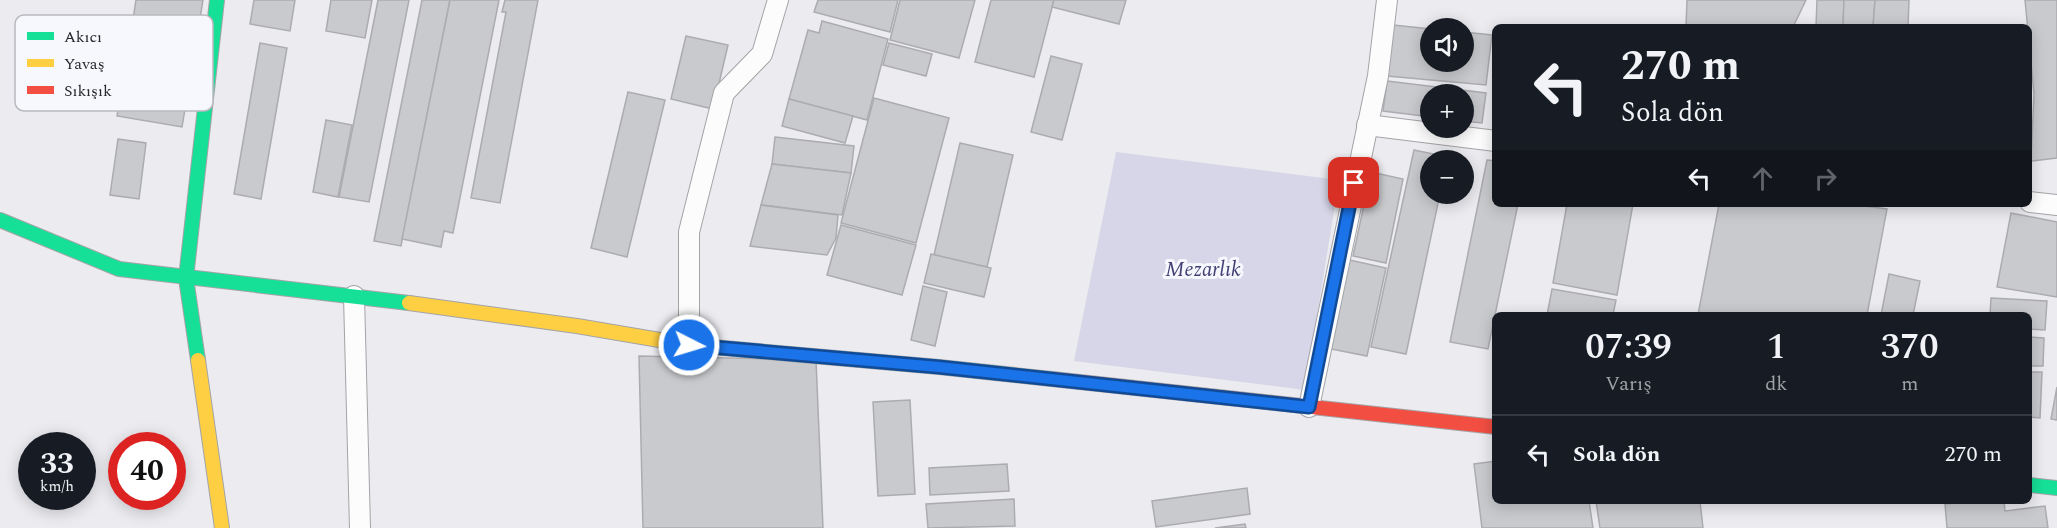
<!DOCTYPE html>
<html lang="tr">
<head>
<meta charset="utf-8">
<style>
  :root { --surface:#171b24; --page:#20242c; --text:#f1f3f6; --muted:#9ea1a6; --line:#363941 }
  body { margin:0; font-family:Spectral,serif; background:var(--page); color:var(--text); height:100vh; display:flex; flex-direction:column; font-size:22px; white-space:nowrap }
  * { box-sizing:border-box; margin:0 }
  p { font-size:20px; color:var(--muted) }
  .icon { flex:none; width:33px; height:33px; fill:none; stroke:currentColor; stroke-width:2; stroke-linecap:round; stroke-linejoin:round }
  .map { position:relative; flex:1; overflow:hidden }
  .drawer { position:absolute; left:1492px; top:312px; width:540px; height:192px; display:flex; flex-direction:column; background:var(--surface); border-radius:9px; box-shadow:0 3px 15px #0003 }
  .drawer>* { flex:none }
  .hud { position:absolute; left:1492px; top:24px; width:540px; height:183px; border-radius:9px; box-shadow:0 3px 15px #0003; background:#171b24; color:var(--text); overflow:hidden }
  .tools { position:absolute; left:1420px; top:18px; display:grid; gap:12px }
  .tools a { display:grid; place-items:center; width:54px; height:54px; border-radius:50%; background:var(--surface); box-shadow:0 3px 15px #0003; font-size:30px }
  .speed { position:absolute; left:18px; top:432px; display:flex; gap:12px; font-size:30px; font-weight:700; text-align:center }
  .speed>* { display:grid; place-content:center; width:78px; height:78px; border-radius:50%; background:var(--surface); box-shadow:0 3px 15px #0003; line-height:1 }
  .speed small { font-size:15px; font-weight:400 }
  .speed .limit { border:9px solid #d22; background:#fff; color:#111 }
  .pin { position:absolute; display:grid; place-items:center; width:51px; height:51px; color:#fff; margin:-26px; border-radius:12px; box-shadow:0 3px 9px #0006 }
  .me { position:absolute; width:66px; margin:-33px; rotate:95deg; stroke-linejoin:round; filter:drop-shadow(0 0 4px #0008) }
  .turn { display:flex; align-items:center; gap:21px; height:126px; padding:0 30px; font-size:27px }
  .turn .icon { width:78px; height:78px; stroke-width:2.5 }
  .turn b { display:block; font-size:42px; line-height:51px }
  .lanes { display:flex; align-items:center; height:57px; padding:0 30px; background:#0003; justify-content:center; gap:30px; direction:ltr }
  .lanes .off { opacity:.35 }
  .eta { display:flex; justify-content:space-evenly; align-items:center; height:102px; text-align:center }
  .eta b { font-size:36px; font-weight:600; line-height:42px }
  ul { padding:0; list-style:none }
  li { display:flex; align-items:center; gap:18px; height:78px; padding:0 30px; border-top:2px solid var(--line) }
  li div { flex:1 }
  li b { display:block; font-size:22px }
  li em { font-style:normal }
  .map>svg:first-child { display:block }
  .green { fill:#d6d6e8 }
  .building { fill:#c9cacd; stroke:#acacb0; stroke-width:1.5 }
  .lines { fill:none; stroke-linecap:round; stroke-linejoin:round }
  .street-casing { stroke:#a4a4a7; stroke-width:22 }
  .fast-casing { stroke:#a4a4a7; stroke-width:16 }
  .slow-casing { stroke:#a4a4a7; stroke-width:16 }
  .jam-casing { stroke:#a4a4a7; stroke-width:16 }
  .street { stroke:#fcfcfd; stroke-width:20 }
  .fast { stroke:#16e098; stroke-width:14 }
  .slow { stroke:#ffcf43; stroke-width:14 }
  .jam { stroke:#f24e42; stroke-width:14 }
  .route-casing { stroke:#114b97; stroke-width:15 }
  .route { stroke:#1a73e8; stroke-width:10 }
  .labels { text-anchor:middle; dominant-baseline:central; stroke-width:6; stroke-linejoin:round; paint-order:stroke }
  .park-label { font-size:21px; font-style:italic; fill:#413f73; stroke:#f7f7fe }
  .key { fill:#f7f7fe; stroke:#b9b9be; stroke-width:1.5 }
  .key-label { font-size:16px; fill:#28282a }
</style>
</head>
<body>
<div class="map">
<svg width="2057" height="528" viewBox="0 0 2057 528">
  <rect width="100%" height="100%" fill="#ebebf0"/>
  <polygon class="green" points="1116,152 1339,180 1305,390 1074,361"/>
  <g class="building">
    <polygon points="136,0 203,0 196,43 131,32"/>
    <polygon points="254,0 295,0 290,31 250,24"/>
    <polygon points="331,0 372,0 365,38 326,31"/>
    <polygon points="378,0 409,0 369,202 339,197"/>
    <polygon points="422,0 450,0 401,246 374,241"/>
    <polygon points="450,0 499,0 453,233 444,231 441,247 402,239"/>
    <polygon points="505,0 538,0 500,203 471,198 506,12 502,12"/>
    <polygon points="818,0 898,0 890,32 814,12"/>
    <polygon points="900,0 975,0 959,58 890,40"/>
    <polygon points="991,0 1054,0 1034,77 975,62"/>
    <polygon points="1054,0 1126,0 1119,24 1052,7"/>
    <polygon points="1687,0 1806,0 1793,27 1686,27"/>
    <polygon points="1817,0 1844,0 1843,27 1816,27"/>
    <polygon points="1844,0 1875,0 1873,27 1843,27"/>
    <polygon points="1875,0 1909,0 1908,27 1873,27"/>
    <polygon points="2025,0 2057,0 2057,158 2031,161 2034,94"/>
    <polygon points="822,21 888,39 867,120 789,99 808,30 819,33"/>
    <polygon points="1393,25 1431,29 1431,62 1464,62 1464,32 1492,35 1486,85 1387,76"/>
    <polygon points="131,32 196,43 182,127 117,116"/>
    <polygon points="686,36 728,45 713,109 671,99"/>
    <polygon points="260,43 287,48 261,199 234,194"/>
    <polygon points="889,43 932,54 926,76 883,65"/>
    <polygon points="1051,56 1082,64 1062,140 1031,132"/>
    <polygon points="1387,81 1486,93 1482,123 1464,121 1464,94 1431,94 1431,117 1383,111"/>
    <polygon points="628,92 665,100 627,257 591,248"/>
    <polygon points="874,98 949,118 916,243 841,223"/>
    <polygon points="789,99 853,116 845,143 782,126"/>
    <polygon points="326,120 352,125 338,197 313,192"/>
    <polygon points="775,137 854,146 851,173 772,164"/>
    <polygon points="118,139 146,143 139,199 110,195"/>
    <polygon points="960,143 1013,155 987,267 934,255"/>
    <polygon points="1414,150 1448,157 1447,160 1431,160 1431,194 1440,194 1406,354 1371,347"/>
    <polygon points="1487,160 1496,161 1496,204 1518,204 1488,349 1450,342"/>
    <polygon points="772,164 851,173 842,215 761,205"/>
    <polygon points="1371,172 1403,179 1386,263 1353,256"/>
    <polygon points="1567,204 1633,204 1617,295 1553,283"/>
    <polygon points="1719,204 1849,204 1887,209 1867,315 1698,315"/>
    <polygon points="761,205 838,215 836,238 827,255 750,246"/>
    <polygon points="2011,213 2057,222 2057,297 1997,287"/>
    <polygon points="841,225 916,245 902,295 827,275"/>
    <polygon points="931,254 991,268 984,297 924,283"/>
    <polygon points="1345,259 1386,268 1367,356 1326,348"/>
    <polygon points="1889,274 1920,281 1913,315 1881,315"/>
    <polygon points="923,286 947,292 935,346 911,340"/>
    <polygon points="1552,289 1616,300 1613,315 1547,315"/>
    <polygon points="1991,298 2047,301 2045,330 2030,329 2030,315 1990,315"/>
    <polygon points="2030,337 2044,338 2043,366 2030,366"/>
    <polygon points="639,356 816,360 823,528 643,528"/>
    <polygon points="2030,372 2042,372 2040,418 2030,417"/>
    <polygon points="2057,387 2057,420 2051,419"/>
    <polygon points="910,400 915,494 878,496 873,402"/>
    <polygon points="1496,461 1496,501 1589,501 1593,528 1482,528 1474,464"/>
    <polygon points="1007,464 1009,491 930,495 929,468"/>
    <polygon points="1247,488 1250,514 1156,527 1152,501"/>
    <polygon points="1014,499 1015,526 928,528 926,504"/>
    <polygon points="1596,501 1700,501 1703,528 1600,528"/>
    <polygon points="1974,501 2004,501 2005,511 2045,506 2048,528 1947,528 1945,504"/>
    <polygon points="1245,524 1246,528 1215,528"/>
  </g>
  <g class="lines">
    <g class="street-casing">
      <g id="street">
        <polyline points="1367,125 1496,141"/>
        <polyline points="2030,202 2057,205"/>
        <polyline points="354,296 360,528"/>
        <polyline points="689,345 689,232 724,93 762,54 778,0"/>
        <polyline points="1309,407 1378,76 1387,0"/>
      </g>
    </g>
    <g class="fast-casing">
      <g id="fast">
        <polyline points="0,220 119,269 409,303"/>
        <polyline points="689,345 939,367 1052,379"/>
        <polyline points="198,360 186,278 217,0"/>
        <polyline points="2030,485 2057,488"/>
      </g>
    </g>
    <g class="slow-casing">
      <g id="slow">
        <polyline points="409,303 577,326 689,345"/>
        <polyline points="198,360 222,528"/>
      </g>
    </g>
    <g class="jam-casing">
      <polyline id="jam" points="1052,379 1496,427"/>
    </g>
    <use href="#street" class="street"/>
    <use href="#fast" class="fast"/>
    <use href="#slow" class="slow"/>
    <use href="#jam" class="jam"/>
  </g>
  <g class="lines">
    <g class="route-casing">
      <polyline id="route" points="689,345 939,367 1309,407 1354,183"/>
    </g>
    <use href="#route" class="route"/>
  </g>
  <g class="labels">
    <g class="park-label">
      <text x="1203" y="270">Mezarlık</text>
    </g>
  </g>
  <rect x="15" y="15" width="198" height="96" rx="9" class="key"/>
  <rect x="27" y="32" width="27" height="8" fill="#16e098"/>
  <rect x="27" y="59" width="27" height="8" fill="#ffcf43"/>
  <rect x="27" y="86" width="27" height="8" fill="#f24e42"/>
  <g class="key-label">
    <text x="64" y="42">Akıcı</text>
    <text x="64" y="69">Yavaş</text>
    <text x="64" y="96">Sıkışık</text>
  </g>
</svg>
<div class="tools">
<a><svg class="icon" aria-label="sound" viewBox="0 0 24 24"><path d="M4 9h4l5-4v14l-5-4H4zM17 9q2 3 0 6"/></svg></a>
<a>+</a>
<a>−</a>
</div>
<div class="speed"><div>33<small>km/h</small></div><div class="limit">40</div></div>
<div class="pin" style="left:1354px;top:183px;background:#d93025"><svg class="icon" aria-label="arrive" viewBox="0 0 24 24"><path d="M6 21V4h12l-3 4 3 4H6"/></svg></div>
<svg class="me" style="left:689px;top:345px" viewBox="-20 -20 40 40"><circle r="17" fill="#1a73e8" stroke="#fff" stroke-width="3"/><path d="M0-11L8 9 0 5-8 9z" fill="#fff"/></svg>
<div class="hud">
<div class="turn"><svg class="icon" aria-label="left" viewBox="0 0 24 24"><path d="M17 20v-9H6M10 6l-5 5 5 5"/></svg><div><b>270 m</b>Sola dön</div></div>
<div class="lanes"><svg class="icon" aria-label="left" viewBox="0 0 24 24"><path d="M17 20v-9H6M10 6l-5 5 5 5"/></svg><svg class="icon off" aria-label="ahead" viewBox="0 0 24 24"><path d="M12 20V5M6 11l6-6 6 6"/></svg><svg class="icon off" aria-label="right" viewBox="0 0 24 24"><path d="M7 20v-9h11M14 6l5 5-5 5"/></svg></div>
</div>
<section class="drawer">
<div class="eta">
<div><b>07:39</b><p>Varış</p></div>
<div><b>1</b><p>dk</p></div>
<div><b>370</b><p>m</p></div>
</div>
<ul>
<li><svg class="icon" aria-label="left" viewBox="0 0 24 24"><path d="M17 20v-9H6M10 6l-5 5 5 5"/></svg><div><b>Sola dön</b></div><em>270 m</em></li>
</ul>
</section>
</div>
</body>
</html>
